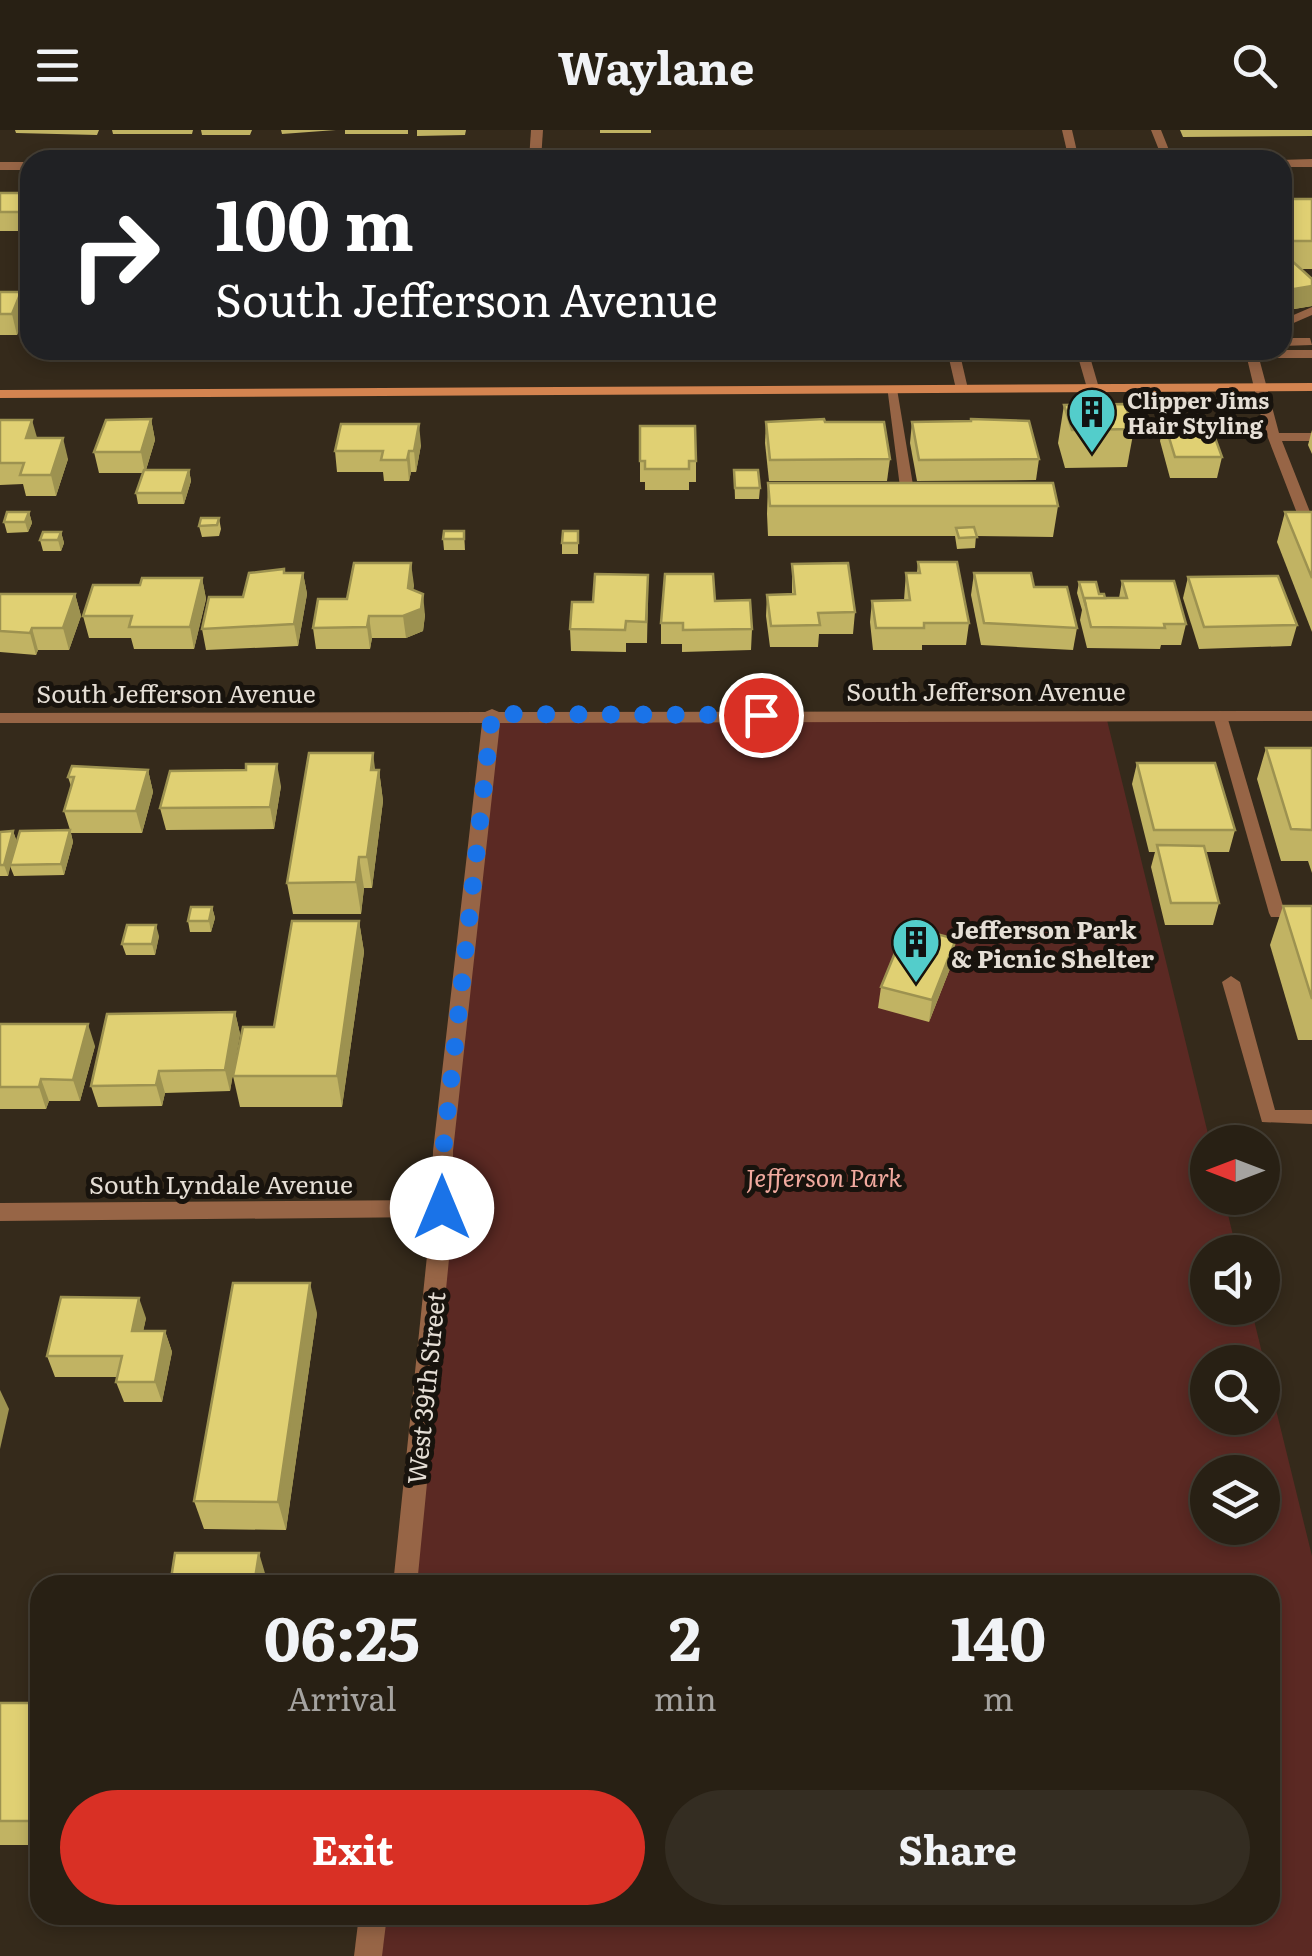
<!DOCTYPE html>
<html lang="en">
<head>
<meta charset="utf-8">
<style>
  :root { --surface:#282014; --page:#342d22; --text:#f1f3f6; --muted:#a5a3a0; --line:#443e34; --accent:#d93025 }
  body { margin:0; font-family:Literata,serif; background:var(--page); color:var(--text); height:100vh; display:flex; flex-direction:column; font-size:38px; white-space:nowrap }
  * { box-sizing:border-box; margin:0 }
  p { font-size:32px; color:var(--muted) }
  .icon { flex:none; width:55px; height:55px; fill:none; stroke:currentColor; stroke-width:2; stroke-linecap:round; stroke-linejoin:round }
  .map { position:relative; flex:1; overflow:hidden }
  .sheet { position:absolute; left:30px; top:1445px; width:1250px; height:350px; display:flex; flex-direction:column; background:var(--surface); border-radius:30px; box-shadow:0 5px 15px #0003,0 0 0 2px var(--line) }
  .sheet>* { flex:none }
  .guide { position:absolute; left:20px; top:20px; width:1272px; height:210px; border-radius:30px; box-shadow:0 5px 15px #0003,0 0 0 2px var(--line); background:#202124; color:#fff; overflow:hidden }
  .needle { width:65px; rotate:270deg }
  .controls { position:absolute; left:1190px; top:995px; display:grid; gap:20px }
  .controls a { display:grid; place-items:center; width:90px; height:90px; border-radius:50%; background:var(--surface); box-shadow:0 5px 15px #0003,0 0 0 2px var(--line); font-size:50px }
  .pin { position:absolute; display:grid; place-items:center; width:85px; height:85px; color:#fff; margin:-42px; border:5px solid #fff; border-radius:50%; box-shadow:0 2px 10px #0007 }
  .me { position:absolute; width:110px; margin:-55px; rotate:0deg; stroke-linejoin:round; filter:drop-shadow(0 0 8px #0008) }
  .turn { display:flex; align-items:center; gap:35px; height:210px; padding:0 30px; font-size:45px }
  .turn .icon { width:130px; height:130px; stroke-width:2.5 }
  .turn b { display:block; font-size:70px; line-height:85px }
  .eta { display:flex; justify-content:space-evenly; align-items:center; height:170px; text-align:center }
  .eta b { font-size:60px; font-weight:700; line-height:70px }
  .primary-button { display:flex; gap:20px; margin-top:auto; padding:20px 30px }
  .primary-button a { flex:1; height:115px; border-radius:60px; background:var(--accent); color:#fff; font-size:40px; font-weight:700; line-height:115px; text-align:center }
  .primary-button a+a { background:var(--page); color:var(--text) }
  header { display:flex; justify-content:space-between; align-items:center; height:130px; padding:0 30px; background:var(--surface); font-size:45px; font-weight:700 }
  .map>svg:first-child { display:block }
  .green { fill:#5b2923; fill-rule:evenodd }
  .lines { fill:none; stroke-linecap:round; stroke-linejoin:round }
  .lane { fill:#976546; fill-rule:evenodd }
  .street { fill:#976546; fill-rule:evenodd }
  .secondary { fill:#d48450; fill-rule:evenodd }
  .wall { fill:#c1b363 }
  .shaded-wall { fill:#9d9250 }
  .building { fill:#e0d073; stroke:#9d9250; stroke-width:2.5 }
  .route { stroke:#1a73e8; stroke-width:18; stroke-dasharray:0 32.4 }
  .labels { text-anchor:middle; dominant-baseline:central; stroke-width:10; stroke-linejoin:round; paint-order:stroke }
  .far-poi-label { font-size:22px; font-weight:bold; fill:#e5ded5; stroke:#18130d; text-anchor:start }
  .street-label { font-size:25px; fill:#e5ded5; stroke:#18130d }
  .poi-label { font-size:25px; font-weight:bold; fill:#e5ded5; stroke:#18130d; text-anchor:start }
  .park-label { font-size:25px; font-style:italic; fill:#f2aa9f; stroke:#18130d }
</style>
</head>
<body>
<header><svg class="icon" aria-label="menu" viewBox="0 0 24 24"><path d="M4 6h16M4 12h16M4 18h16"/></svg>Waylane<svg class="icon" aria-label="search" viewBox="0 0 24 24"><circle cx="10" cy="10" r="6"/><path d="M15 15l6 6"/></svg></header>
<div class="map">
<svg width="1312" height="1826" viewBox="0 0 1312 1826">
  <rect width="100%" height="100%" fill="#352a1b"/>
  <path class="green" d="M492,584L1106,586L1210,1012L1208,1068H1224L1237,1122H1208V1178H1251L1312,1426V1826H368L373,1785H1270V1455H405ZM1208,1232H1262V1288H1208ZM1208,1342H1262V1398H1208Z"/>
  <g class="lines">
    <g class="lane">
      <polygon points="1062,0 1072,0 1079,30 1069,30"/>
      <polygon points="1151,0 1161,0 1173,30 1163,30"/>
      <polygon points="1312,177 1312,185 1282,198 1282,190"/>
      <polygon points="1282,208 1310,208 1312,215 1282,216"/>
      <polygon points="947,220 959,220 968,259 966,262 956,259"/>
      <polygon points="1076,220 1088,220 1099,258 1097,261 1087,258"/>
      <polygon points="1245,220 1312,220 1312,228 1259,228 1279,303 1312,303 1312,311 1282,311 1312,387 1312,394 1307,395 1300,391 1263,295"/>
      <polygon points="887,256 897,259 914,361 926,361 926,367 908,369 901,365"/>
      <polygon points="1220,581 1227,586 1285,783 1283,787 1271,787 1269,783 1213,586"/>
      <polygon points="1231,846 1240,852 1275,980 1312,980 1312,994 1262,992 1222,852"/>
    </g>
    <g class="street">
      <polygon points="531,0 543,0 541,30 529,30"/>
      <polygon points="1312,29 1312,37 1282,37 1282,30 1280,30"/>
      <rect x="0" y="32" width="30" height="8"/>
      <polygon points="492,579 499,582 1312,581 1312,591 500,593 453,1021 454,1078 417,1455 393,1455 431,1087 0,1091 0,1073 432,1070 433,1021 482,593 0,593 0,583 485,582"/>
      <polygon points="359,1785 387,1785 382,1826 354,1826"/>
    </g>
    <polygon class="secondary" points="1312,253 1312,261 0,268 0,260"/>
  </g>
  <g class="wall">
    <polygon points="15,0 99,0 97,5 16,3"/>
    <polygon points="112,0 193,0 192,4 113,4"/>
    <polygon points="201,0 252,0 250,5 202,5"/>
    <polygon points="281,0 336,0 282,4"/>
    <rect x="345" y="0" width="63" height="4"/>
    <polygon points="417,0 466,0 465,5 417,6"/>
    <rect x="600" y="0" width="51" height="3"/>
    <polygon points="1180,0 1312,0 1312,6 1183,7"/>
    <rect x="0" y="63" width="30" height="38"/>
    <polygon points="1282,69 1312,69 1312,139 1301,139 1312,149 1312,176 1282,181"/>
    <polygon points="0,162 21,162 26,183 17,205 0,205"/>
    <polygon points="1064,275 1134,299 1127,337 1065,338 1058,313"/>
    <polygon points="151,289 155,310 146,340 189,340 191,351 184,374 138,374 136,363 143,343 99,343 94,322"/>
    <polygon points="0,290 37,308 68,329 56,366 26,366 23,354 0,355"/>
    <polygon points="1164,291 1222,327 1217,348 1170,348 1160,311"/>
    <polygon points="766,292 825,292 890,329 887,351 769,351 765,313"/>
    <polygon points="912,292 1039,329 1036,350 917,351 910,313"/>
    <polygon points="640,296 696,331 696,352 689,352 689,360 645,360 645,352 640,352"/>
    <polygon points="1312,300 1312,324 1308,315"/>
    <polygon points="421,315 416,342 411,342 409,351 384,351 383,342 337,342 335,321"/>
    <polygon points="734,340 760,358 759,369 735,369"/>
    <polygon points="768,353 1058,376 1053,407 976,406 975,418 957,419 955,406 768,406 767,384"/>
    <polygon points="29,382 32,393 28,402 7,403 4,392"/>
    <polygon points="1285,382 1312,382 1312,502 1277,412"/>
    <polygon points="219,388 221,399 219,406 202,407 199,396"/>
    <polygon points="464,401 465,420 444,420 443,409"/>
    <polygon points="578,401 578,424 562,424 562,413"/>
    <polygon points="61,402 64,413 61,421 43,421 40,410"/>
    <polygon points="918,432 969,493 966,515 922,515 922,520 873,520 870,492 872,471 904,470 906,443 917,443"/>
    <polygon points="792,434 855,482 853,504 819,504 818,517 770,517 766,486 767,465 792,464"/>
    <polygon points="284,439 285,443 303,443 307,464 298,516 206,520 202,499 243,467"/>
    <polygon points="974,443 1034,457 1077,498 1073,520 981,515 971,465"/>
    <polygon points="1188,447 1297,495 1291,516 1199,519 1183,468"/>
    <polygon points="202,448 206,469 194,519 134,519 131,508 89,508 83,486 140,455"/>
    <polygon points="1122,451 1186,494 1181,515 1161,515 1160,519 1087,518 1080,490 1082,480 1077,463 1079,452 1105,468 1119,468"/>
    <polygon points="414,455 413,460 425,485 423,501 406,508 372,508 370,519 316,519 313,498 347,469"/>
    <polygon points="0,464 75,464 81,486 69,520 38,520 36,525 0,522"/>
    <polygon points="648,466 647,513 626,513 626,522 571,521 570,499 593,472"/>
    <polygon points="715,471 752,499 751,520 682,522 682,514 661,514 661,493"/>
    <polygon points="1266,618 1312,618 1312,743 1308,731 1281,731 1257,649"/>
    <polygon points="1137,633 1235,700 1229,722 1206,722 1219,773 1213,795 1165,795 1151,737 1155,722 1149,722 1132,654"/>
    <polygon points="148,640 153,662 142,703 71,703 73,712 64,745 14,746 10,736 8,746 0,746 0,702 13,701 17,712 70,700 64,681 71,656 68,647"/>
    <polygon points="375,640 379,640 383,671 372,758 364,758 361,784 293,784 287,753"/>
    <polygon points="281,656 274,699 166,700 160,678"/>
    <polygon points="1283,776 1312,776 1312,910 1298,910 1270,815"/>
    <polygon points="212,777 215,788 211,802 190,802 188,791"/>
    <polygon points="359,791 364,822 342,977 240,977 233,946"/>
    <polygon points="159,806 155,825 126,825 122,814"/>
    <polygon points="953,831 929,892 878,878 881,857"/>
    <polygon points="235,882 240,904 230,961 165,963 162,976 98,977 91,956"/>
    <polygon points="0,894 95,916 80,971 49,971 46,979 0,979"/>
    <polygon points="317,1183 286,1400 204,1399 194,1371"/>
    <polygon points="146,1188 143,1201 165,1201 172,1222 162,1272 124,1272 116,1252 117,1247 55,1247 47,1226"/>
    <rect x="0" y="1573" width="40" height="142"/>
  </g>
  <g class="shaded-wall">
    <polygon points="1312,156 1312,176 1282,181 1282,161"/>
    <polygon points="21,162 26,183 17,205 12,184"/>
    <polygon points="151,289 155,310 145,343 141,322"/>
    <polygon points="32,290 38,311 26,308"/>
    <polygon points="419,294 421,315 416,342 414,321"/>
    <polygon points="63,308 68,329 56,366 51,345"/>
    <polygon points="409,321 411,342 409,351 407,330"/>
    <polygon points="189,340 191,351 184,374 182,363"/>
    <polygon points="29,382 32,393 28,402 25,392"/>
    <polygon points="61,402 64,413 61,421 58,410"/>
    <polygon points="411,433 414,455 410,480 408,458"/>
    <polygon points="303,443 307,464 298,516 294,494"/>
    <polygon points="202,448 206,469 194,519 190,497"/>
    <polygon points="75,464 81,486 69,520 63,498"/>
    <polygon points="423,464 425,485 423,501 406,508 403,486"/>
    <polygon points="369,486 372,508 370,519 367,497"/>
    <polygon points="32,498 38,520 36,525 30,503"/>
    <polygon points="373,623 377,654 379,640 383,671 372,758 367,727"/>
    <polygon points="277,634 281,656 274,699 270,677"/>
    <polygon points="148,640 153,662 142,703 136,681"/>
    <polygon points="70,700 73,712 64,745 61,734"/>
    <polygon points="13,701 17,713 8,746 4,735"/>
    <polygon points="359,727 364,758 361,784 356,752"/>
    <polygon points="212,777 215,788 211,802 209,791"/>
    <polygon points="359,791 364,822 342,977 337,946"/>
    <polygon points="156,795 159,806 155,825 152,814"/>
    <polygon points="956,809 953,831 929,892 932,870"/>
    <polygon points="235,882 240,904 230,961 225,940"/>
    <polygon points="88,894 95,916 80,971 73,950"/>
    <polygon points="159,941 165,963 162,976 156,955"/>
    <polygon points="41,949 49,971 46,979 39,957"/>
    <polygon points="310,1153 317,1183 286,1400 278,1372"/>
    <polygon points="139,1168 146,1188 139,1222 132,1201"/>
    <polygon points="165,1201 172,1222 162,1272 155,1252"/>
    <polygon points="0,1260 9,1279 0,1319"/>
    <polygon points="259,1423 267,1450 267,1455 254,1455"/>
  </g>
  <g class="building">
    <rect x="0" y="63" width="30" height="19"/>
    <rect x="1282" y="69" width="30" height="42"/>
    <polygon points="1282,122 1312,149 1312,156 1282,161"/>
    <polygon points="0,162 21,162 12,184 0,184"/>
    <polygon points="1125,274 1134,299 1072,300 1064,275"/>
    <polygon points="151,289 141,322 94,322 106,290"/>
    <polygon points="824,289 825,292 884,292 890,329 770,330 766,292"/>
    <polygon points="971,289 1029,291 1039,329 919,330 912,292 971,291"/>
    <polygon points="0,290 32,290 26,308 63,308 51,345 20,345 24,333 0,333"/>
    <polygon points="1164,291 1209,291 1222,327 1175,327"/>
    <polygon points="341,294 419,294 414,321 409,321 407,330 381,330 383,321 335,321"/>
    <polygon points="640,296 695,296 696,331 689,331 689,339 645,339 645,331 640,331"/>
    <polygon points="144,340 189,340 182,363 136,363"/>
    <polygon points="734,340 758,340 760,358 735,358"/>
    <polygon points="768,353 1053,353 1058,376 770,376"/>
    <polygon points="7,382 29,382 25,392 4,392"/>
    <polygon points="1285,382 1312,382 1312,448"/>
    <polygon points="201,388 219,388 217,395 199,396"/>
    <polygon points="974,397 977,407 959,408 956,398"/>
    <polygon points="444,401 464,401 464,409 443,409"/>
    <polygon points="563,401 578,401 578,413 562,413"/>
    <polygon points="43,402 61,402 58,410 40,410"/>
    <polygon points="918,432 957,432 969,493 924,493 924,498 876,498 872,471 910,470 906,443 920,443"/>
    <polygon points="354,433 411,433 408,458 423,464 421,479 403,486 369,486 367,497 313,498 318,469 347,469"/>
    <polygon points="848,433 855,482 818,483 820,495 771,496 767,465 795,464 792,434"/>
    <polygon points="284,439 284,443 303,443 294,494 202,499 209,467 243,467 249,443"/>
    <polygon points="974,443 1031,443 1034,457 1067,457 1077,498 984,493"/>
    <polygon points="595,444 648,445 646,492 626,491 625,500 570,499 572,472 593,472"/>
    <polygon points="665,444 713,444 715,471 750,470 752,499 683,500 683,493 661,493"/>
    <polygon points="1278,446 1297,495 1204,497 1188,447"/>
    <polygon points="142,448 202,448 190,497 129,497 132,486 83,486 93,455 140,455"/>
    <polygon points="1122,451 1174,451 1186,494 1164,494 1165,498 1091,497 1084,468 1127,468"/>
    <polygon points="1079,452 1096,452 1099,464 1104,464 1105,468 1084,468 1086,476"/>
    <polygon points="0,464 75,464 63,498 32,498 30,503 0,501"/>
    <polygon points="1266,618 1312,618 1312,700 1291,699"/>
    <polygon points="309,623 373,623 371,640 379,640 367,727 359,727 356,752 287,753"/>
    <polygon points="1137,633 1215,633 1235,700 1154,700"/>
    <polygon points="246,634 277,634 270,677 160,678 170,641 246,640"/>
    <polygon points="72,636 148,640 136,681 64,681 74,647 68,647"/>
    <polygon points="70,700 61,734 10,735 20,701"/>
    <polygon points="13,701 4,735 0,735 0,702"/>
    <polygon points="1157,715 1204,716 1219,773 1171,773"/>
    <polygon points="1283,776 1312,776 1312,869"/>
    <polygon points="191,777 212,777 209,791 188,791"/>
    <polygon points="292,791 359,791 337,946 233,946 243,897 274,897"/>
    <polygon points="127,795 156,795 152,814 122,814"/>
    <polygon points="906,796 956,809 932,870 881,857"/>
    <polygon points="235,882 225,940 159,941 156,955 91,956 107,884"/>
    <polygon points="0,894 88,894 73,950 41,949 39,957 0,957"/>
    <polygon points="233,1153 310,1153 278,1372 194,1371"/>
    <polygon points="61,1167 139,1168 132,1201 165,1201 155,1252 116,1252 122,1226 47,1226"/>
    <polygon points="175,1423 259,1423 254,1455 170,1455"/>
    <rect x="0" y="1573" width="40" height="118"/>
  </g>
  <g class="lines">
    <polyline class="route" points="442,1078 443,1022 492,584 761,585"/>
  </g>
  <defs>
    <g id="building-pin" transform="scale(2.5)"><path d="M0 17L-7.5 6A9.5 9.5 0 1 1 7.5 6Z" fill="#53cdcb" stroke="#18130d"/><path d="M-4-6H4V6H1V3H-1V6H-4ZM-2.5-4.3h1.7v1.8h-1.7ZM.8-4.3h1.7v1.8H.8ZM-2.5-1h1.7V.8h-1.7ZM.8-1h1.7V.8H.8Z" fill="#111"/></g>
  </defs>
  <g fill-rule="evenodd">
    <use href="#building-pin" x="1092" y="282"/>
    <use href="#building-pin" x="916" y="812"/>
  </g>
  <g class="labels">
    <g class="far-poi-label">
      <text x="1127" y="269">Clipper Jims<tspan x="1127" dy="25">Hair Styling</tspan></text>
    </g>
    <g class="street-label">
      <text x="986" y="560">South Jefferson Avenue</text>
      <text x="176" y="562">South Jefferson Avenue</text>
      <text x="221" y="1053">South Lyndale Avenue</text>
      <text transform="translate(425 1258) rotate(-84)">West 39th Street</text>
    </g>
    <g class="poi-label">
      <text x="951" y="798">Jefferson Park<tspan x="951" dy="29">&amp; Picnic Shelter</tspan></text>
    </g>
    <g class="park-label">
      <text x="824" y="1046">Jefferson Park</text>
    </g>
  </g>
</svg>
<div class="controls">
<a><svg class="needle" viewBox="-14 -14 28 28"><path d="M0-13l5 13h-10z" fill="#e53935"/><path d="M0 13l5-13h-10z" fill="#a5a3a0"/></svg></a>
<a><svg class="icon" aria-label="sound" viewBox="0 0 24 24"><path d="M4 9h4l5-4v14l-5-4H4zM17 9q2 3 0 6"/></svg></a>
<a><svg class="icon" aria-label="search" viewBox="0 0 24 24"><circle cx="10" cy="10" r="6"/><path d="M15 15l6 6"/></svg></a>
<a><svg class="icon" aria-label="layers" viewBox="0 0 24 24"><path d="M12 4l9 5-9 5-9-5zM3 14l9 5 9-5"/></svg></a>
</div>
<div class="pin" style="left:761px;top:585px;background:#d93025"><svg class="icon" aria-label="arrive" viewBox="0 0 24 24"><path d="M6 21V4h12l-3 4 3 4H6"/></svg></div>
<svg class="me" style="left:442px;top:1078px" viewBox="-20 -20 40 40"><circle r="19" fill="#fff"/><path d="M0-13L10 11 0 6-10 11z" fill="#1a73e8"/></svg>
<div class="guide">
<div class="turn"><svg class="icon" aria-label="right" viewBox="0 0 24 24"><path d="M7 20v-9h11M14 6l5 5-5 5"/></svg><div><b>100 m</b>South Jefferson Avenue</div></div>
</div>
<section class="sheet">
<div class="eta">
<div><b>06:25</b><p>Arrival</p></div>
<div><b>2</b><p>min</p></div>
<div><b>140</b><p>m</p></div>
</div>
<div class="primary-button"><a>Exit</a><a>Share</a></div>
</section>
</div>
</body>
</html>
